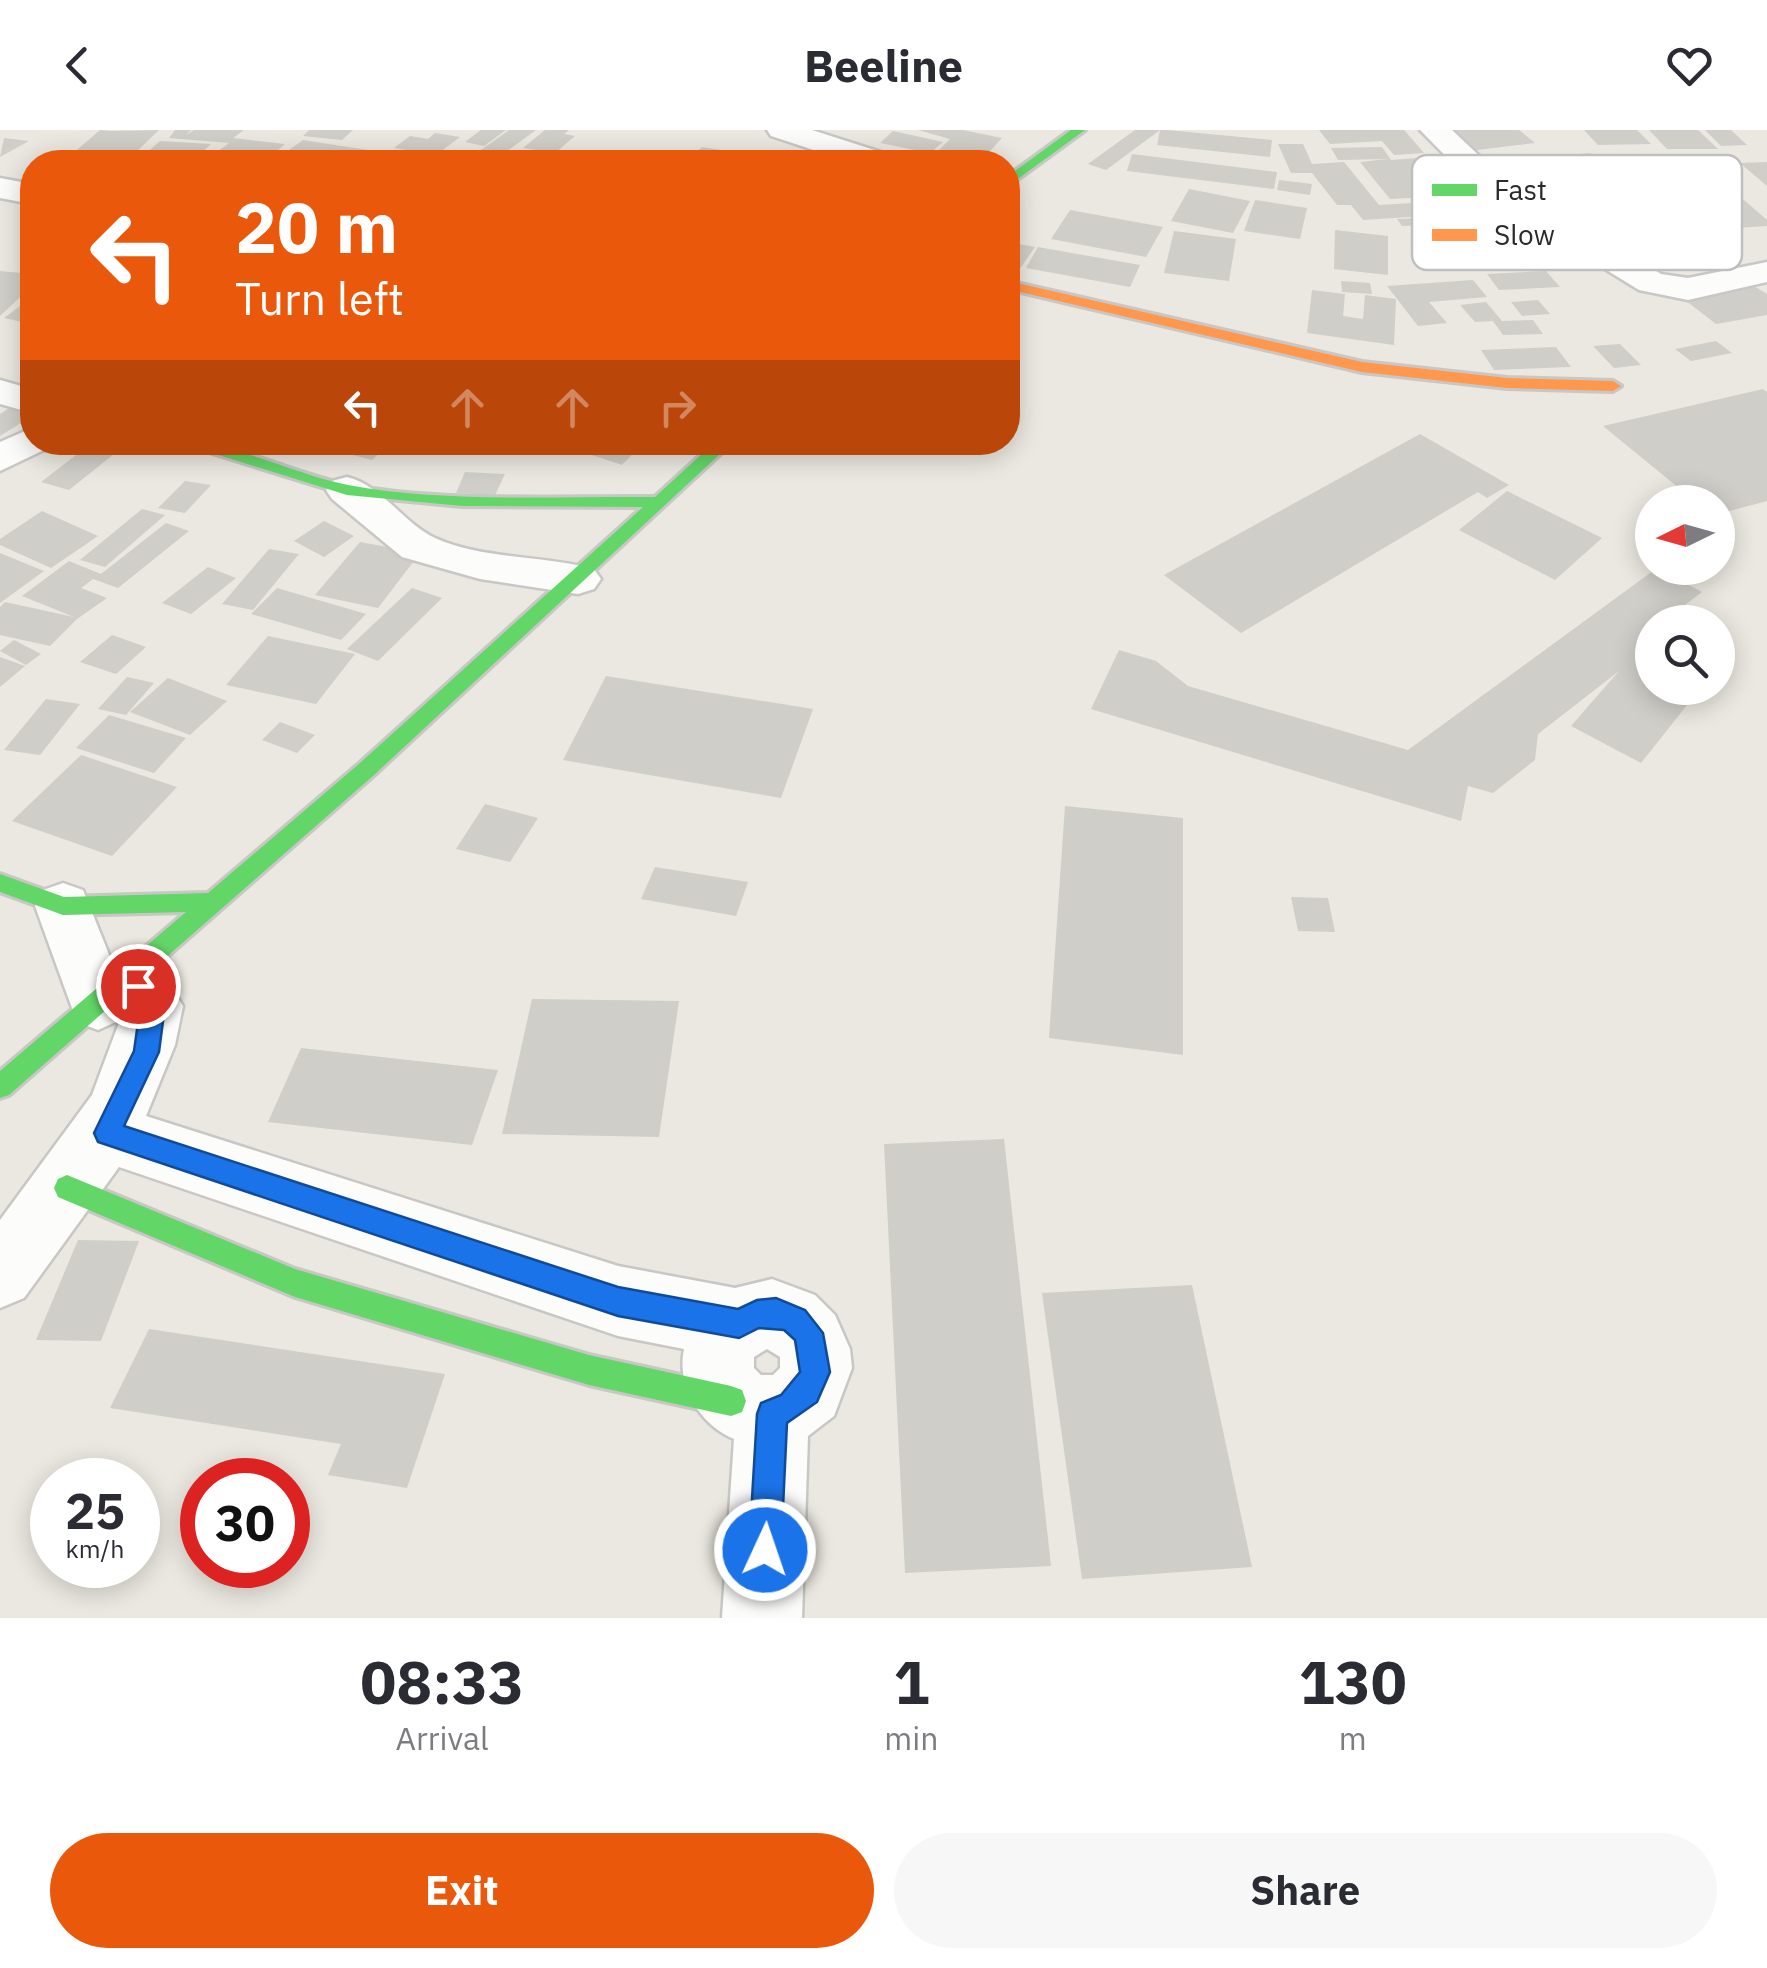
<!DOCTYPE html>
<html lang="en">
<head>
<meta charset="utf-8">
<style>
  :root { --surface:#fff; --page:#f7f7f7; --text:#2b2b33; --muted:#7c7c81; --accent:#ea580c }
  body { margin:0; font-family:"IBM Plex Sans",sans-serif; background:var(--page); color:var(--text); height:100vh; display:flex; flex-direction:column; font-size:38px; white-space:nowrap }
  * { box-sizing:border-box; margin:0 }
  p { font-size:32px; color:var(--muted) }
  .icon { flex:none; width:55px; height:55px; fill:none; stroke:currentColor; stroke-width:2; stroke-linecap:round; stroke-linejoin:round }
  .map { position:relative; height:1488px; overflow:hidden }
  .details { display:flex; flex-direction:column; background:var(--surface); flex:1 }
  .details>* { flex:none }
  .hud { position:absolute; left:20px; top:20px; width:1000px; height:305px; border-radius:40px; box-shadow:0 5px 25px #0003; background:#ea580c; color:#fff; overflow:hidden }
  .needle { width:65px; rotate:265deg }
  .controls { position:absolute; left:1635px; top:355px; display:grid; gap:20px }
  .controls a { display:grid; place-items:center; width:100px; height:100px; border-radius:50%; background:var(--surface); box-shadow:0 5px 25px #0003; font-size:50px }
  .speed { position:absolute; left:30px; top:1328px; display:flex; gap:20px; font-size:50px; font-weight:700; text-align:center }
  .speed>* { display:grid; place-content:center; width:130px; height:130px; border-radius:50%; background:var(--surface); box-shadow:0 5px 25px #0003; line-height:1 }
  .speed small { font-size:25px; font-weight:400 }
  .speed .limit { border:15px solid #d22; background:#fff; color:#111 }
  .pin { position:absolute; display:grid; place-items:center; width:85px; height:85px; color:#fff; margin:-42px; border:5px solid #fff; border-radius:50%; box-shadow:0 2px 10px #0007 }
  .me { position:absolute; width:110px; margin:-55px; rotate:3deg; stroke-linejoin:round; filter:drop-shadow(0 0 8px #0008) }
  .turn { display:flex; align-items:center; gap:35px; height:210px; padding:0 50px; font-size:45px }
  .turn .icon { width:130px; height:130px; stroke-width:2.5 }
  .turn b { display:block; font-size:70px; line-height:85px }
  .lanes { display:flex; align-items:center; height:95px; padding:0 50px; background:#0003; justify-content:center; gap:50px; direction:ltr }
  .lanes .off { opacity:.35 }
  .eta { display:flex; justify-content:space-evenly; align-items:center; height:170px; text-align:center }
  .eta b { font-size:60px; font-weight:700; line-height:70px }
  .primary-button { display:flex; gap:20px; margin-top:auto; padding:20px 50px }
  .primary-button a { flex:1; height:115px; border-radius:60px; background:var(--accent); color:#fff; font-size:40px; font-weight:700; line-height:115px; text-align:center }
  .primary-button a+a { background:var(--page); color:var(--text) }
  header { display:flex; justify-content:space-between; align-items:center; height:130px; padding:0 50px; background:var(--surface); font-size:45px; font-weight:700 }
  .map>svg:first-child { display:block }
  .building { fill:#cfcec8 }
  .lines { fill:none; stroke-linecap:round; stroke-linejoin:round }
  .street-casing { stroke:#c8c7c6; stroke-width:5 }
  .fast-casing { stroke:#c8c7c6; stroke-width:6 }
  .slow-casing { stroke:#c8c7c6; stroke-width:6 }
  .street { fill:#fcfcfa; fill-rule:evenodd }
  .fast { fill:#63d668; fill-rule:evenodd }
  .slow { fill:#ff974d; fill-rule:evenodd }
  .route { fill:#1a73e8; stroke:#114b97; stroke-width:2.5 }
  .key { fill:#fff; stroke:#bfbfbf; stroke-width:2.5 }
  .key-label { font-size:28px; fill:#2b2b2b }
</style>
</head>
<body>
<header><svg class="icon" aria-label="back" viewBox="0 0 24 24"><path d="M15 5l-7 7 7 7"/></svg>Beeline<svg class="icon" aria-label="heart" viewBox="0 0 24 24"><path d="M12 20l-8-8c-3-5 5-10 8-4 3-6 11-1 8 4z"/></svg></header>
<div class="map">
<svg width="1767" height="1488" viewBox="0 0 1767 1488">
  <rect width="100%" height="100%" fill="#eae8e0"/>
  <g class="building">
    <polygon points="100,0 111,1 159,0 135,23 77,20"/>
    <polygon points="175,0 191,0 186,5 194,0 244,0 233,8 285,14 264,32 209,28 229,13 169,8"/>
    <polygon points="309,0 353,0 342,10 303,6"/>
    <polygon points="481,0 506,0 484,16 465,12"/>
    <polygon points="509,0 536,0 499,27 477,23"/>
    <polygon points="545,0 569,0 564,4 575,6 555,23 523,18"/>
    <polygon points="918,0 963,0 1002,8 980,32 968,32 934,25 950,9"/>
    <polygon points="1135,0 1167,0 1272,10 1270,27 1157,15 1160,0 1106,40 1088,34"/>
    <polygon points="1319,0 1404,0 1424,23 1394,25 1382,11 1330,14"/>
    <polygon points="1443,0 1519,0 1535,13 1469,21"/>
    <polygon points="1584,0 1637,0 1651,14 1598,15"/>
    <polygon points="1649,0 1698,0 1718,19 1667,19"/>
    <polygon points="1705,0 1731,0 1747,15 1721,16"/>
    <polygon points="893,1 943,12 930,23 880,13"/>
    <polygon points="435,3 460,7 436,25 394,18 410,6 428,9"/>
    <polygon points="4,8 29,11 0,27"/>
    <polygon points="303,10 368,20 352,32 272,32"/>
    <polygon points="160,11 211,14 194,30 143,26"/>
    <polygon points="1278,14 1303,14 1312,34 1344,32 1379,75 1444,71 1455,84 1363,90 1351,75 1337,75 1312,43 1291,43"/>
    <polygon points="702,17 727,21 715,32 686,32"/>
    <polygon points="1382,17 1391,30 1418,28 1449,66 1390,69 1360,32 1388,29 1338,30 1331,18"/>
    <polygon points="1590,23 1608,38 1503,49 1487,34"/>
    <polygon points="1132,24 1277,42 1274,59 1127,41"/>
    <polygon points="412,25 452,30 452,32 404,32"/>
    <polygon points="1767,32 1767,56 1740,33"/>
    <polygon points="1279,50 1312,54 1310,65 1277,60"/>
    <polygon points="1189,59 1250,71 1233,103 1171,91"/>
    <polygon points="1736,63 1767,90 1767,96 1736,98 1699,65"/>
    <polygon points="1255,70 1307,78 1300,109 1244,101"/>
    <polygon points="1070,80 1163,97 1146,127 1051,109"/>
    <polygon points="1441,87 1446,94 1402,96 1397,89"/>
    <polygon points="1335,100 1388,106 1388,145 1334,139"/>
    <polygon points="1174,101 1236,109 1229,151 1164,143"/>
    <polygon points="1008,112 1035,117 1019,140 1008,138"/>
    <polygon points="1038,117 1140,135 1130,157 1026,138"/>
    <polygon points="0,141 32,144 32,156 0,186"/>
    <polygon points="1546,141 1560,157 1499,160 1487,144"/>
    <polygon points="1731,142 1767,164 1767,185 1716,194 1663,153"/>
    <polygon points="1473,150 1487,167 1429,172 1447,193 1418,196 1387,156"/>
    <polygon points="1341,151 1370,153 1372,164 1342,162"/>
    <polygon points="1312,160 1345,164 1343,186 1363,189 1365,165 1396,169 1394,215 1307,203"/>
    <polygon points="32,167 32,194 4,188"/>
    <polygon points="1538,170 1550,184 1522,186 1511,172"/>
    <polygon points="1486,172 1502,191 1533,190 1543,204 1503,205 1493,191 1475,192 1460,175"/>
    <polygon points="1716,211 1732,223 1691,231 1675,219"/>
    <polygon points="1620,214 1641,235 1614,238 1593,216"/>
    <polygon points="1556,217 1571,237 1494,240 1481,220"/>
    <polygon points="1763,259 1767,262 1767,371 1718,384 1718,372 1696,372 1603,296"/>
    <polygon points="14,275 32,282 32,286 0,306 0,284"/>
    <polygon points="1420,304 1509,355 1487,368 1478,362 1241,503 1164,445"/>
    <polygon points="93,312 129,312 69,360 41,352"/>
    <polygon points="346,312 391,312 372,330 337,321"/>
    <polygon points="553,312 644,312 622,335"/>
    <polygon points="465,342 505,344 495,365 456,363"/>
    <polygon points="185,351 211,355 185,383 158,378"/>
    <polygon points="1507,361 1602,408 1555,450 1459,400"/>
    <polygon points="142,379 165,385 105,437 80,430"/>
    <polygon points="42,381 98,406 51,438 0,415 0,409"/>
    <polygon points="324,391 354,406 324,427 294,411"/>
    <polygon points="166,393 189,401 118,458 93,449 81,458 107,468 77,489 50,516 0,505 0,477 5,472 74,487 22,466 69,431 101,444"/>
    <polygon points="360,412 420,423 378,478 315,465"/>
    <polygon points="269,419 299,424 253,480 222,474"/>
    <polygon points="0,423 44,441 0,473"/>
    <polygon points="208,437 236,448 191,484 162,473"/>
    <polygon points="1657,438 1702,462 1673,484 1672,492 1652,492 1652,515 1635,528 1652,537 1652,558 1699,560 1641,633 1571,596 1619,541 1538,604 1535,630 1493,663 1468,656 1461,691 1091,579 1119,520 1156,531 1188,556 1408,620"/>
    <polygon points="277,458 366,484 341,510 251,484"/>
    <polygon points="412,458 442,468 378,531 347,519"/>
    <polygon points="112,505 146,517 116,544 80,532"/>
    <polygon points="268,506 355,524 316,574 226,555"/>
    <polygon points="14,510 41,524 26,535 0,521"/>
    <polygon points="0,527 25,536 0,557"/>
    <polygon points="606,546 813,579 781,668 563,630"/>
    <polygon points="127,547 154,553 126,585 98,579"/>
    <polygon points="168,548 227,571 190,605 130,582"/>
    <polygon points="46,569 80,574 40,625 4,620"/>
    <polygon points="109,585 186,608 154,643 76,618"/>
    <polygon points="280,592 315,605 297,623 262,610"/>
    <polygon points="81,625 177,657 112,726 12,691"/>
    <polygon points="485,674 538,688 510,732 456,719"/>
    <polygon points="1065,676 1183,688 1183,925 1049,908"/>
    <polygon points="655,737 748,752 736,786 641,769"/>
    <polygon points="1291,767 1328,768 1335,802 1298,801"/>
    <polygon points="532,869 679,871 659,1007 502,1004"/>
    <polygon points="301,918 498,940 472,1015 268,992"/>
    <polygon points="1004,1009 1051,1436 905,1443 884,1014"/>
    <polygon points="78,1110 139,1111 101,1211 36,1210"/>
    <polygon points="1192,1155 1252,1437 1082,1449 1042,1163"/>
    <polygon points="149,1199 445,1244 407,1358 328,1345 341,1314 110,1278"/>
  </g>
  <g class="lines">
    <g class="street-casing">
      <g id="street">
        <polygon points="767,0 812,0 890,25 895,32 850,32 771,6"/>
        <polygon points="1420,0 1452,0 1505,50 1661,144 1688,148 1767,132 1767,152 1688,170 1639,160 1483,64"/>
        <polygon points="0,48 32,54 32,74 0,68"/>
        <polygon points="0,250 32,259 32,283 0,274"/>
        <polygon points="32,298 32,312 50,312 46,319 0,341 0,312"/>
        <path d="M347,347C383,356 403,393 435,408C484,430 543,425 594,439L601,449L594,459L578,464L480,449L402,427L332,369L326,360L332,351Z"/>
        <path d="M63,753L83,760L112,832L128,826L160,839L183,876L175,915L146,986L618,1136L735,1158L772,1149L815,1165L835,1185L850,1219L852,1238L834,1286L808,1306L802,1488H722L734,1309C700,1295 676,1256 684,1219L618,1206L119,1037L24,1168L0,1178V1090L92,965L120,890L98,900L77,892L35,776L43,760ZM767,1219L780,1227V1238L773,1245H761L754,1238V1227Z"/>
      </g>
    </g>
    <g class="fast-casing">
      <g id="fast">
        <polygon points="1071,0 1085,0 1008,56 1008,46"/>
        <path d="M177,312C236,312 290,343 348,355C442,373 558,366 655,367L715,312H733L374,645L9,965L0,968V941L186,782L63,785L0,762V744L64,767L208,763L360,633L643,377L462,376L347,365Z"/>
        <polygon points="67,1045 295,1139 589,1225 731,1256 742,1260 746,1271 742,1282 731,1286 589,1255 295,1167 58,1067 54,1058 58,1049"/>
      </g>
    </g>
    <g class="slow-casing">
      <polygon id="slow" points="1008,151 1362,232 1507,248 1613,251 1621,256 1613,261 1507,258 1362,242 1008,159"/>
    </g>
    <use href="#street" class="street"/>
    <use href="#fast" class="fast"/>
    <use href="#slow" class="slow"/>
  </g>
  <polygon class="route" points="138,846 147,849 165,876 159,922 124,996 618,1157 738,1179 757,1170 776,1168 805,1180 823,1203 830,1242 817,1272 787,1293 781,1420 776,1431 765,1436 754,1431 749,1420 757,1284 761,1273 781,1265 800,1242 795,1210 784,1200 759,1198 739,1208 618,1186 98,1012 94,1003 134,921 140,878 126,856"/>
  <rect x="1412" y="25" width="330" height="115" rx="15" class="key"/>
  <rect x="1432" y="54" width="45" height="12" fill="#63d668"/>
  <rect x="1432" y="99" width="45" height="12" fill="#ff974d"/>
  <g class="key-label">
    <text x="1494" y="70">Fast</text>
    <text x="1494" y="115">Slow</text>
  </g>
</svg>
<div class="controls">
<a><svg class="needle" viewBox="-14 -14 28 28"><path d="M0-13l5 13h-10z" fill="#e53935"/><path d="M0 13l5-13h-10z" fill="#7c7c81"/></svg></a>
<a><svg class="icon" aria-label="search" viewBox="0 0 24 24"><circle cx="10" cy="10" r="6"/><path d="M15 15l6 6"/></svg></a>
</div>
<div class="speed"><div>25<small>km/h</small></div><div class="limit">30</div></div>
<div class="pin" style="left:138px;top:856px;background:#d93025"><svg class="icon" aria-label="arrive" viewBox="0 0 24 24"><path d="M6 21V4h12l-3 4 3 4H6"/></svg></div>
<svg class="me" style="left:765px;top:1420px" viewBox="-20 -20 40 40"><circle r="17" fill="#1a73e8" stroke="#fff" stroke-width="3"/><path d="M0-11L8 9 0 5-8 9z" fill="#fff"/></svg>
<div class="hud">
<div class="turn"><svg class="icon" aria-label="left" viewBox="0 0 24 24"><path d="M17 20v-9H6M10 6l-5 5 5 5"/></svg><div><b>20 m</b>Turn left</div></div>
<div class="lanes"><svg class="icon" aria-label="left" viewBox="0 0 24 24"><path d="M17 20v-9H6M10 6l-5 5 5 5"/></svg><svg class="icon off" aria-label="ahead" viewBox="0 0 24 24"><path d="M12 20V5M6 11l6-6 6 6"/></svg><svg class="icon off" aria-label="ahead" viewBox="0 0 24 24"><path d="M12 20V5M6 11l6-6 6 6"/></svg><svg class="icon off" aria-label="right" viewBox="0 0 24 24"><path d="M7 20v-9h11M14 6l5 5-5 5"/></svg></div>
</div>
</div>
<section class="details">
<div class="eta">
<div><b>08:33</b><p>Arrival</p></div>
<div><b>1</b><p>min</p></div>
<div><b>130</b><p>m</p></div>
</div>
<div class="primary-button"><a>Exit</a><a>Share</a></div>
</section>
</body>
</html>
